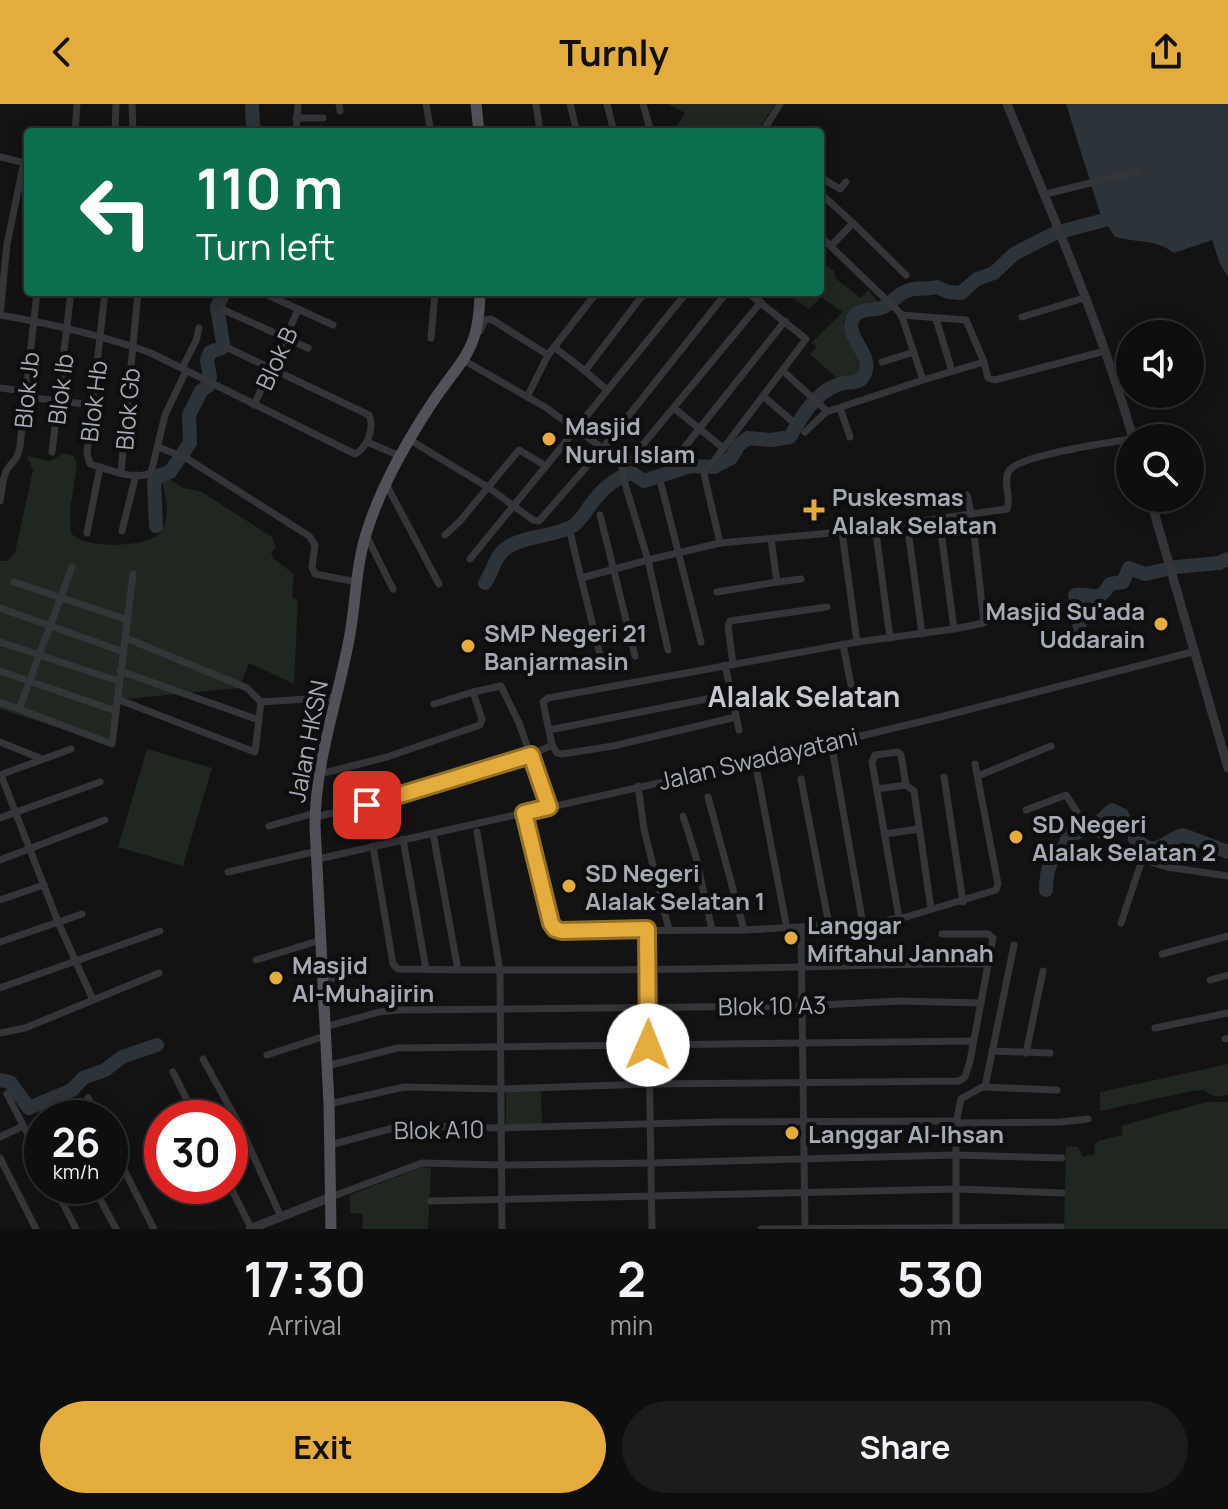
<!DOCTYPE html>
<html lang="en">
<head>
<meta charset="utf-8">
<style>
  :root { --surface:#0e0e0f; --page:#1c1c1d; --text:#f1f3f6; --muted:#9b9c9e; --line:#2e2e2f; --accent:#e4ac3c }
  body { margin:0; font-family:Manrope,sans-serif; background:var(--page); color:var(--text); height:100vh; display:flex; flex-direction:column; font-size:30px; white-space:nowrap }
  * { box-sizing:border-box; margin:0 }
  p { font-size:26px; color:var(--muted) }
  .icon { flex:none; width:44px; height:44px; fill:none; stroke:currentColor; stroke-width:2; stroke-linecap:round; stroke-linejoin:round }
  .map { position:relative; height:1125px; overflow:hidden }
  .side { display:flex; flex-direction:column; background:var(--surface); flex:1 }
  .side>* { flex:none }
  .guide { position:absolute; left:24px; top:24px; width:800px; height:168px; border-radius:8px; box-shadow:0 4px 20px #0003,0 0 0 2px var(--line); background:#0b6e4f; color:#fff; overflow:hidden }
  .tools { position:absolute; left:1116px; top:216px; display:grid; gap:16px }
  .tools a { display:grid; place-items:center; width:88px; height:88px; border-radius:50%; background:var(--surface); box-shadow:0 4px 20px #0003,0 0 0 2px var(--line); font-size:40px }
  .speed { position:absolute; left:24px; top:996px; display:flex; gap:16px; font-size:40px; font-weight:700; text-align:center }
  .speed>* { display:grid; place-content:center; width:104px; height:104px; border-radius:50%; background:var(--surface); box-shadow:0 4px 20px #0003,0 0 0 2px var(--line); line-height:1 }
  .speed small { font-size:20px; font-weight:400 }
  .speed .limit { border:12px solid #d22; background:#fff; color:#111 }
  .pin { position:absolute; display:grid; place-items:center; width:68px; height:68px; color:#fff; margin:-34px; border-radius:16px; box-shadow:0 4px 12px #0006 }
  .me { position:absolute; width:88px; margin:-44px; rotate:1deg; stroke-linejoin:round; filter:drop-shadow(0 0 6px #0008) }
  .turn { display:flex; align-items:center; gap:28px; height:168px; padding:0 40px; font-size:36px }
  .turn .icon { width:104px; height:104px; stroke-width:2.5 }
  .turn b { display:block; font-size:56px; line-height:68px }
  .eta { display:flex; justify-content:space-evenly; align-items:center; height:136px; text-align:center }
  .eta b { font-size:48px; font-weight:700; line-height:56px }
  .action { display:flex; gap:16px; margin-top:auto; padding:16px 40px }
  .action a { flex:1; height:92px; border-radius:48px; background:var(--accent); color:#111; font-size:32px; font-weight:700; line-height:92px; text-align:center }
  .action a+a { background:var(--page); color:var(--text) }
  header { display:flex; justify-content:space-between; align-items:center; height:104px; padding:0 40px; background:var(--accent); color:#111; font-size:36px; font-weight:700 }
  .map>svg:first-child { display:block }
  .green { fill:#1f2720 }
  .water { fill:#2c3339 }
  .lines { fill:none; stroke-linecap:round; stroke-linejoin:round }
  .river { stroke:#2c3339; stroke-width:14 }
  .minor { stroke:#343539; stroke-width:7 }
  .tertiary { stroke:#343539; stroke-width:9 }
  .primary { stroke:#505258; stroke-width:11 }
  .route-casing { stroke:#947027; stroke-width:20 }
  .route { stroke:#e4ac3c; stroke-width:14 }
  .poi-dot { fill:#e4ac3c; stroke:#0e0e0f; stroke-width:3 }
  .labels { text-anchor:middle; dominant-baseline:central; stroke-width:8; stroke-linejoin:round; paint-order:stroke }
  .street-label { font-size:24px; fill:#a5aab4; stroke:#0e0e0f }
  .poi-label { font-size:24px; font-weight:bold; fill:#a5aab4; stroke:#0e0e0f; text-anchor:start }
  .quarter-label { font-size:28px; font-weight:bold; fill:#c6c9d0; stroke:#0e0e0f }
</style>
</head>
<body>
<header><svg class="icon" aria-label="back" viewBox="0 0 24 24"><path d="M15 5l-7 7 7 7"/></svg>Turnly<svg class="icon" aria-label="share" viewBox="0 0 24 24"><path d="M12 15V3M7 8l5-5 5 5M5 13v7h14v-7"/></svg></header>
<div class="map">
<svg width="1228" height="1125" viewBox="0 0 1228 1125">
  <rect width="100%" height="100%" fill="#131314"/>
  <g class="green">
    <polygon points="668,0 775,0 757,28 673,28 685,9"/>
    <path d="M820,158L834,167L836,175L861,194L868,186L878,198L855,205L843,217C849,236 867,257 855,276L840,277L810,250L817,243L811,239L843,208L821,193L809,205L783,188H820Z"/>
    <path d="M64,349L74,352L77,361L70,406L71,429C82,445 145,444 159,430C171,417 167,391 161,376L165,373L183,384L202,388L272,433L276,443L271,449L274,455L294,470L292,493L298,497L294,580L249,559L239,584L115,596L108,640L0,605V457H7L15,449L33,366L27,352L50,357Z"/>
    <polygon points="147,645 212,664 183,762 118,743"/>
    <path d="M1228,960V991C1218,994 1212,992 1204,986L1192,987L1100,1007V988Z"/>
    <polygon points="506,987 541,987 542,1020 506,1020"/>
    <polygon points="1206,998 1228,998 1228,1125 1064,1125 1066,1042 1078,1043 1083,1053 1095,1050 1094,1042 1098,1037 1123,1031 1121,1022"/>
    <polygon points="422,1063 431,1064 428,1125 362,1125 363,1110 350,1109 350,1091"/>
  </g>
  <path class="water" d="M1066,0H1228V173L1220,160L1212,136L1174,149C1156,135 1137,139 1115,133L1100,109Z"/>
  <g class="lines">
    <g class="river">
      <polyline points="252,0 253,24 257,28"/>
      <polyline points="156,422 154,378 158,372 170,368 190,339 189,311 201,287 208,282 210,273 207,256 210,248 222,244 223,239 217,203 224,188"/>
      <path d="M485,479C494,466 494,452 508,443C526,431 554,433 573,422C580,417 584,410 589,403C600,387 614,374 632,369L644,377L690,362L714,363L731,354L739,341L748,334L771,336L790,333C801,313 816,287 840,280C847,277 857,281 863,273C877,251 843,234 853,214C858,204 872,207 881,204C891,201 897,190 907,187C915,183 927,186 937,183L948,188L961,189L977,175L994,169L1014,150L1055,129L1120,112"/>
      <path d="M1079,529L1080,505L1075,491C1096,489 1098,500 1110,480L1123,478L1129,464L1145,470L1176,463L1219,459L1228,455"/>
      <path d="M1046,786C1046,770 1049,752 1064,744L1070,727L1077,729L1084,723L1097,720L1112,706L1122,711L1128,723L1136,728L1135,735C1158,755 1162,737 1183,731L1228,748"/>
      <polyline points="0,976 10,978 29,1004 72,986 83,974 105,966 122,953 157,941"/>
    </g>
    <g class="minor">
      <polyline points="132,0 133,28"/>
      <polyline points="339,0 340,7"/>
      <polyline points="426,0 431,28"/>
      <polyline points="536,0 540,28"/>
      <polyline points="570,0 577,28"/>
      <polyline points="607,0 614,28"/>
      <polyline points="643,0 649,21"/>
      <polyline points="296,14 323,14"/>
      <polyline points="75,28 77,0"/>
      <polyline points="115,28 116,0"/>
      <polyline points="296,28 298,0"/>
      <polyline points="769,28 765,24 780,0"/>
      <polyline points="0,53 25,59"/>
      <polyline points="820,73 840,85 846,78"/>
      <polyline points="820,89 853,119 831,142"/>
      <polyline points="1046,90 1139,67"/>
      <polyline points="853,119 906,171"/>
      <path d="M105,188L87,350L90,360C107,365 135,377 151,369L165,311L186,267"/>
      <polyline points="261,188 333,221"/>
      <polyline points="224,206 308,244"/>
      <path d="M0,211C52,220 101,231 151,249L355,350C367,344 375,324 369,311L226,243"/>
      <polyline points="0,211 7,140 24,58"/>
      <polyline points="901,211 966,216 984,258 923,276"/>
      <polyline points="1022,213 1084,194"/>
      <polyline points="936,215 952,267"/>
      <polyline points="480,227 485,216 491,215 548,251"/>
      <polyline points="431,234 435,188"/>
      <polyline points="554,243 585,267 645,188"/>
      <polyline points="465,257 545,303 626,361 761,198"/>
      <polyline points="882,258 914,248"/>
      <polyline points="984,258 988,274 995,276 1105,247"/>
      <polyline points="182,264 196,237 199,224"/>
      <polyline points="585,267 607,286"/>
      <polyline points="783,267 827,307"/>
      <polyline points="1115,274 1130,272"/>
      <polyline points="0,284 24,287"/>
      <polyline points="763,292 792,317"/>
      <polyline points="26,293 93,301"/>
      <polyline points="527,293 548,251 597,188"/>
      <polyline points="254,301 298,206"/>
      <polyline points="674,304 723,344"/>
      <polyline points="840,304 850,333"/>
      <polyline points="805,328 826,308 923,276 901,210 820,132"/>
      <polyline points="410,336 489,384 533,416 539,417 603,344 727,188"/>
      <polyline points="367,338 400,352"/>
      <polyline points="158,343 186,354 309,432 315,441 312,463 315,470 357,478"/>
      <polyline points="52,348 71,188"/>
      <polyline points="680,349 785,217"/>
      <path d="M622,360V370L648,456L720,439L842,428L1007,405C1012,393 1002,378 1009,367C1018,351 1108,339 1130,335"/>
      <polyline points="121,368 138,188"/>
      <polyline points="661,380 701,538"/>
      <polyline points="387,382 439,480"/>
      <polyline points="967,391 971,409"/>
      <path d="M0,397C2,388 2,372 8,364C15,355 18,354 20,342L37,188"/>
      <polyline points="600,411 635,552"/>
      <polyline points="939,413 954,525"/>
      <polyline points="907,418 922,530"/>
      <polyline points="875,422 890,534"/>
      <polyline points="122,427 136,371"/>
      <polyline points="87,429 100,363"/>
      <polyline points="366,431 393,485"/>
      <polyline points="445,431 460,417 519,346 546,362 687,188"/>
      <polyline points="571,432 581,474"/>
      <polyline points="771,435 777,478 801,475"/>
      <polyline points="720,439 704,370 806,235 747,188"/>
      <polyline points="470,455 546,362"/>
      <polyline points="14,478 128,516"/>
      <polyline points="717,488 777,478"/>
      <polyline points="0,504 124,548"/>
      <polyline points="126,534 247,584 261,598"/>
      <polyline points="0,538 118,577"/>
      <polyline points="857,538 954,525 984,519 972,411"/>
      <polyline points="843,540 853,592"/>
      <polyline points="733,560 728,522 730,517 827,503"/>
      <polyline points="725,561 739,626"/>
      <polyline points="603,563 581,474 648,456 668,546"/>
      <polyline points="0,567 116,607"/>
      <polyline points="120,567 259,616"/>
      <polyline points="117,595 255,648 261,598 337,593"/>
      <polyline points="0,598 112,640 133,470"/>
      <polyline points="434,600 473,588"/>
      <polyline points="19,605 72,463"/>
      <polyline points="549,626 732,590"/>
      <polyline points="0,638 42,655"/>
      <polyline points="831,638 863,820"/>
      <polyline points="552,641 543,598 548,594 857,538 842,428"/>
      <polyline points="552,641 557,649 562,650 613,642 736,613"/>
      <polyline points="755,657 787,825"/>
      <polyline points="320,670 387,653 480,621 482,615 473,588 501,582 519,619 549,703"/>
      <polyline points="0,671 71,645"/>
      <polyline points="1,671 58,818 93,896"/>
      <polyline points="978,672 1051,642"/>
      <polyline points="944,673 963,798"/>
      <polyline points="801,675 829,821"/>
      <polyline points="638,682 644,725 669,826"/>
      <polyline points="877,685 906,681"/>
      <polyline points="708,693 744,826"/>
      <polyline points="1026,706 1066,691 1086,722 1137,754 1167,763 1228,772"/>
      <polyline points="524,709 551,819 555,825 562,827 744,826 869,819 906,813 996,786 998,780 975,660"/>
      <polyline points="683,712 696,753 712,826"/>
      <polyline points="315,713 393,695 531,651 552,641"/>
      <polyline points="0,714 100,678"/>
      <polyline points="269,722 315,709"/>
      <polyline points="477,728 500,867 502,1125"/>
      <polyline points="433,729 458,866"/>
      <polyline points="884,730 919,725"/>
      <polyline points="403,735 426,865"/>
      <path d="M373,742L393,860L398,865C531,867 665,866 799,863C862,862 925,859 988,860"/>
      <polyline points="318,755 748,659 940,613 1196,547"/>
      <polyline points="0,756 105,716"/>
      <polyline points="228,768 317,747"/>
      <polyline points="0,796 44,781"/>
      <polyline points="899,814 872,658 875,651 898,648 901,651 906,681 914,687 931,805"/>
      <polyline points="1121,819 1142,756"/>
      <polyline points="647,825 652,1125"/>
      <polyline points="801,825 805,1125"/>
      <polyline points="0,838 82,810"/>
      <polyline points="1162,850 1228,832"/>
      <polyline points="256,856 321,836"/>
      <polyline points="1210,876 1228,871"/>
      <polyline points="322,878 367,864"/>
      <polyline points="0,884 160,827"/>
      <polyline points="325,923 379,908 399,906 801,902 899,897 981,899"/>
      <polyline points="1155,924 1228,909"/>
      <polyline points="0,929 25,924 159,869"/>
      <polyline points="1225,935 1228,934"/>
      <polyline points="992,947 1050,949"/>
      <polyline points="1026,949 1043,867"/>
      <polyline points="267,951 325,932"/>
      <polyline points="203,955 240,1022 281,1113"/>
      <polyline points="327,962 397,944 973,937"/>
      <polyline points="173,968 196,1014"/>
      <polyline points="985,983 1014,841"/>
      <polyline points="1057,986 982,983 961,995 956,1019 1061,1018 1088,1015"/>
      <polyline points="7,990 42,1058"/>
      <polyline points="88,994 98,1014"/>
      <polyline points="329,1000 404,983 501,985 648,980 959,977 965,973 970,957 993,834 988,830 942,830"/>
      <polyline points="51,1003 57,1014"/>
      <polyline points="0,1033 23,1022"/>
      <polyline points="110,1038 154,1125"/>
      <polyline points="330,1041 393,1024 414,1022 502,1024 716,1018 956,1017"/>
      <polyline points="0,1054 36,1125"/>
      <polyline points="54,1082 76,1125"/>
      <polyline points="93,1082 116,1125"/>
      <polyline points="230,1082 251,1124"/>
      <polyline points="331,1093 422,1059 502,1061 653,1059 955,1051 1062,1054"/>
      <polyline points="431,1097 956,1085 1062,1089"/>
      <polyline points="761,1125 1061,1123"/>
      <polyline points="956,1125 956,1019"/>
    </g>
    <g class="tertiary">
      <path d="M1007,0C1052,110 1100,220 1133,334"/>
      <polyline points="1150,394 1228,664"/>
      <polyline points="250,1125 331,1093"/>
    </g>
    <g class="primary">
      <polyline points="476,0 479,28"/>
      <path d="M331,1125L329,1000L315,722C315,657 339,593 350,530C356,496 356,460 367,427C380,385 406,339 430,302C461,254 479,251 480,188"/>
    </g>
  </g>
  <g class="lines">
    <g class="route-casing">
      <polyline id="route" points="367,701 531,651 549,703 524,709 551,819 555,825 562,827 647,825 648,941"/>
    </g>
    <use href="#route" class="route"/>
  </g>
  <g class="poi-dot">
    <circle cx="549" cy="335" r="8"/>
    <path d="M810 394h8v8h8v8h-8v8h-8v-8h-8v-8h8z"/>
    <circle cx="1161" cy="520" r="8"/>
    <circle cx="468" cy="542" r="8"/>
    <circle cx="1016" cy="733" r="8"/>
    <circle cx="569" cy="782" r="8"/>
    <circle cx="791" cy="834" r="8"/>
    <circle cx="276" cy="874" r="8"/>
    <circle cx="792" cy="1029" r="8"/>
  </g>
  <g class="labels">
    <g class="street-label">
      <text transform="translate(276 254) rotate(-65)">Blok B</text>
      <text transform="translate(60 285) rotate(-83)">Blok Ib</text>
      <text transform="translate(26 286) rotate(-84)">Blok Jb</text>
      <text transform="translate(93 297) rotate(-83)">Blok Hb</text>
      <text transform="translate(127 305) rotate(-85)">Blok Gb</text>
      <text transform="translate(307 637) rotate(-79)">Jalan HKSN</text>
      <text transform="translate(758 654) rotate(-13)">Jalan Swadayatani</text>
      <text transform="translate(772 901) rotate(-1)">Blok 10 A3</text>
      <text transform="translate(439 1025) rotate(-1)">Blok A10</text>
    </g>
    <g class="poi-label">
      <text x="565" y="321">Masjid<tspan x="565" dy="28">Nurul Islam</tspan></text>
      <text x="832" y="392">Puskesmas<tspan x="832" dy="28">Alalak Selatan</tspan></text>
      <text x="1145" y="506" text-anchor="end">Masjid Su'ada<tspan x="1145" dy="28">Uddarain</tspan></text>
      <text x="484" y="528">SMP Negeri 21<tspan x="484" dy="28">Banjarmasin</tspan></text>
      <text x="1032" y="719">SD Negeri<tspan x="1032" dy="28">Alalak Selatan 2</tspan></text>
      <text x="585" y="768">SD Negeri<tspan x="585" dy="28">Alalak Selatan 1</tspan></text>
      <text x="807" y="820">Langgar<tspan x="807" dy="28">Miftahul Jannah</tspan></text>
      <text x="292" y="860">Masjid<tspan x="292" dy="28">Al-Muhajirin</tspan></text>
      <text x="808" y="1029">Langgar Al-Ihsan</text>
    </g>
    <g class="quarter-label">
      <text x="804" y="592">Alalak Selatan</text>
    </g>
  </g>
</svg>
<div class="tools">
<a><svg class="icon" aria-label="sound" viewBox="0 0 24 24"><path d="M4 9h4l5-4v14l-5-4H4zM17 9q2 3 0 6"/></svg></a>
<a><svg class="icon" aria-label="search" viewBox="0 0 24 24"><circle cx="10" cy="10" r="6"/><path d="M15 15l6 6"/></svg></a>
</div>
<div class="speed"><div>26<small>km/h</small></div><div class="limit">30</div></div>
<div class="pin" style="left:367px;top:701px;background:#d93025"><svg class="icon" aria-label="arrive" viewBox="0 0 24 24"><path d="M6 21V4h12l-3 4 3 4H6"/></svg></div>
<svg class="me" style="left:648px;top:941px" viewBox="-20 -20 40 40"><circle r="19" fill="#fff"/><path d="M0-13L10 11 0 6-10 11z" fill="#e4ac3c"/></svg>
<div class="guide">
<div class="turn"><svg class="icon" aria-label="left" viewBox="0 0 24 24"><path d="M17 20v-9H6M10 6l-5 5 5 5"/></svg><div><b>110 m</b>Turn left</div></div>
</div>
</div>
<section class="side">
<div class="eta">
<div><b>17:30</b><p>Arrival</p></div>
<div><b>2</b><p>min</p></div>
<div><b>530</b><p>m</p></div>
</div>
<div class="action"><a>Exit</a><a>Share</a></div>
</section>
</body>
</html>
